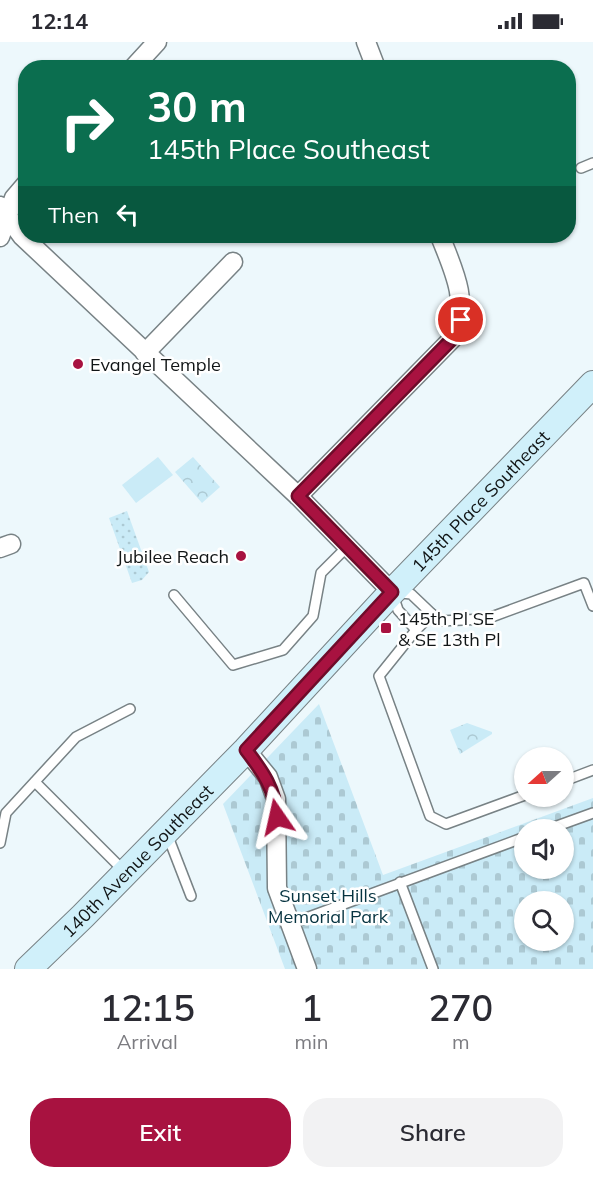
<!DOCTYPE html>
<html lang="en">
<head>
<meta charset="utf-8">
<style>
  :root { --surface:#fff; --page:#f2f2f3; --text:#2b2b33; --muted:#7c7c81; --accent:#a81240 }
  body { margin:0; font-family:Mulish,sans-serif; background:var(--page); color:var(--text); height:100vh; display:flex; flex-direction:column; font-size:22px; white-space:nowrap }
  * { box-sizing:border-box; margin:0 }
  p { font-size:20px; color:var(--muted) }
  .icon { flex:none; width:33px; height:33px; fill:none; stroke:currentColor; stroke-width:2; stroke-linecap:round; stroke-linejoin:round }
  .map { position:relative; height:927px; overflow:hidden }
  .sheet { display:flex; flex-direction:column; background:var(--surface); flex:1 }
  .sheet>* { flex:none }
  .hud { position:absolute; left:18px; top:18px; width:558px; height:183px; border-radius:24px; box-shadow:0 2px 4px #0004; background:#0b6e4f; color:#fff; overflow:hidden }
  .needle { width:39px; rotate:249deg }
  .controls { position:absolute; left:514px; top:705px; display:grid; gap:12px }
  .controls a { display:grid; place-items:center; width:60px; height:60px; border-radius:50%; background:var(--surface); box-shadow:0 2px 4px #0004; font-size:30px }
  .pin { position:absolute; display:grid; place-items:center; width:51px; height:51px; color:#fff; margin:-26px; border:3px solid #fff; border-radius:50%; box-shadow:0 2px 6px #0007 }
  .me { position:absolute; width:66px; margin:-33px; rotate:349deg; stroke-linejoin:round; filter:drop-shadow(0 0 4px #0008) }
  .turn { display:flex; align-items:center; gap:21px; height:126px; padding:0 30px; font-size:27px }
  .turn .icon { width:78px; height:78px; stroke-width:2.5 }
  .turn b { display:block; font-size:42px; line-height:51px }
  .then { display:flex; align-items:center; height:57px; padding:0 30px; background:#0003; gap:12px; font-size:22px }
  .eta { display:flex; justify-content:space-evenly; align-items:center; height:102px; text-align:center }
  .eta b { font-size:36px; font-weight:600; line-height:42px }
  .action { display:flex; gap:12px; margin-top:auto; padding:12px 30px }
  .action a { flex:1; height:69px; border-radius:24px; background:var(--accent); color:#fff; font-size:24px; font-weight:600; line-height:69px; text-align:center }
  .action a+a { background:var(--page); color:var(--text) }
  .status { display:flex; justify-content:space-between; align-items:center; height:42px; padding:0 30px; background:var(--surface); direction:ltr }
  .status svg { height:16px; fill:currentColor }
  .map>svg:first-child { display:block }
  .cemetery { fill:url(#cemetery-stones); fill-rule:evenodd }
  .park { fill:url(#park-crowns) }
  .garden { fill:url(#garden-dots) }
  .pitch { fill:#caebf7 }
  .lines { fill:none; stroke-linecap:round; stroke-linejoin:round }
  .lane-casing { stroke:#788285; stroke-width:12 }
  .street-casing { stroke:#788285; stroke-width:21 }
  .secondary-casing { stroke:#788285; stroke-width:28 }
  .lane { stroke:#fff; stroke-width:9 }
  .street { stroke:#fff; stroke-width:18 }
  .secondary { stroke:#d0f0fa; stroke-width:26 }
  .route-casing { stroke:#6d0c2a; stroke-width:15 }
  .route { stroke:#a81240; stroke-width:10 }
  .poi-dot { fill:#a81240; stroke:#fff; stroke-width:2 }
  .labels { text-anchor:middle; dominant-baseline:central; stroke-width:5; stroke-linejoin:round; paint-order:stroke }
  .poi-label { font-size:18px; fill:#111516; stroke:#fff; text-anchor:start }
  .street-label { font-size:18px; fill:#111516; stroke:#fff }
  .park-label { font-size:18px; fill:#063340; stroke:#fff }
</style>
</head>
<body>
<div class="status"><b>12:14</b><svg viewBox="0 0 49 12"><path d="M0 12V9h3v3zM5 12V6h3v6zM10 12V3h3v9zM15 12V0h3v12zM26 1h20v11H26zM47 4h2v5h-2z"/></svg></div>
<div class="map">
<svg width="593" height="927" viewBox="0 0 593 927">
  <defs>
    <pattern id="cemetery-stones" width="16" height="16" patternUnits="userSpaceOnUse" patternTransform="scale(1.5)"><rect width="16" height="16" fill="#caebf7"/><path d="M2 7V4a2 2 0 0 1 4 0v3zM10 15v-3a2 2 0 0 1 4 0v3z" fill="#acc9d3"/></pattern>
    <pattern id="park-crowns" width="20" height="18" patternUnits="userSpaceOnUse" patternTransform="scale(1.5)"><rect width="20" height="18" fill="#caebf7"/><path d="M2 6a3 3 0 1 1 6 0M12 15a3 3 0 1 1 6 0" fill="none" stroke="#acc9d3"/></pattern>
    <pattern id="garden-dots" width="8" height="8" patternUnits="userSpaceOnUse" patternTransform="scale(1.5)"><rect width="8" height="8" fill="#caebf7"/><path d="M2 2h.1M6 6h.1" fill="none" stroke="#acc9d3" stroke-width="1.8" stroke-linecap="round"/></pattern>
  </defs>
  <rect width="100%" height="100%" fill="#edf8fc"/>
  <path class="cemetery" d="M319,662L383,833L593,756V927H285L223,762ZM525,788H564V826H525ZM525,860H564V898H525Z"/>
  <g class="park">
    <polygon points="193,415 220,445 202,461 175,430"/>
    <polygon points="467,681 492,690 492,692 460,712 450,688"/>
  </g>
  <polygon class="garden" points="127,469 149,530 142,538 132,541 109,476"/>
  <polygon class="pitch" points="158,415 173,433 136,461 122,443"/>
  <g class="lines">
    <g class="lane-casing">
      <g id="lane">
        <polyline points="581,126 593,121"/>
        <polyline points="174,553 233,623 283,608 313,574 321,531 347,505"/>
        <polyline points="416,588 398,568 392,550 411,552 432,572"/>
        <polyline points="564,739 593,728"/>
        <polyline points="35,740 125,830"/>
        <polyline points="525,753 446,782 430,774 379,634 416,588 432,572 439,579 486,577 584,541 593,564"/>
        <polyline points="546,788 593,771"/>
        <polyline points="167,792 191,854"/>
        <polyline points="0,801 6,771 76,695 130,667"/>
        <polyline points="400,840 433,927"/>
        <polyline points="290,882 525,795"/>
      </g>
    </g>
    <g class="street-casing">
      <g id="street">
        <polyline points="366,0 376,26"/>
        <polyline points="133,26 157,0"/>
        <polyline points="0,164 22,194 298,454 392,550"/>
        <polyline points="0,195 14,156 26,142"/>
        <polyline points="145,311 233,220"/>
        <path d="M298,454L455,294C469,258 453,227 440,194"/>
        <polyline points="0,506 11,502"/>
        <polyline points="246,708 268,735 276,757 277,846 307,927"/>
      </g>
    </g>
    <g class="secondary-casing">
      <g id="secondary">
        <path id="s1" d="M28,927L83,874L246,708L392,550L593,342"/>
      </g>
    </g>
    <use href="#lane" class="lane"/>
    <use href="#street" class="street"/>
    <use href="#secondary" class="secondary"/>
  </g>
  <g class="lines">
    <g class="route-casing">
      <path id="route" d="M277,775C275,747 263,730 246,708L392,550L298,454L455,294L461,278"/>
    </g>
    <use href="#route" class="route"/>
  </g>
  <g class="poi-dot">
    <circle cx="78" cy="322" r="6"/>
    <circle cx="241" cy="514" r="6"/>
    <rect x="380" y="580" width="12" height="12" rx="3"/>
  </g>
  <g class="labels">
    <g class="poi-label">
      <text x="90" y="322">Evangel Temple</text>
      <text x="229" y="514" text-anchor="end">Jubilee Reach</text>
      <text x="398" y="576">145th Pl SE<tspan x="398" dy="21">&amp; SE 13th Pl</tspan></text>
    </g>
    <g class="street-label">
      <text stroke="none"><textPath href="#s1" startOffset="651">145th Place Southeast</textPath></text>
      <text stroke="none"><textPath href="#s1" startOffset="154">140th Avenue Southeast</textPath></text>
    </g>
    <g class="park-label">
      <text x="328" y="853">Sunset Hills<tspan x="328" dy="21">Memorial Park</tspan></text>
    </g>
  </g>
</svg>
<div class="controls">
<a><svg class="needle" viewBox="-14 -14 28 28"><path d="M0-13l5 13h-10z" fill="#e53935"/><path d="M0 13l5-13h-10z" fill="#7c7c81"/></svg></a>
<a><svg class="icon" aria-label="sound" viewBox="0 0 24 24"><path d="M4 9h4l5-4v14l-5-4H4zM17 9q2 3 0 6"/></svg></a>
<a><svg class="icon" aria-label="search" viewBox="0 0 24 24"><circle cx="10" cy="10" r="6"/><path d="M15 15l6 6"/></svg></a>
</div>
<div class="pin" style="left:461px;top:278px;background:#d93025"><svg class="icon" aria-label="arrive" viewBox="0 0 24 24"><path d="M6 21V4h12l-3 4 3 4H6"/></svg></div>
<svg class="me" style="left:277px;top:775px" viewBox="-20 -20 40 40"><path d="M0-17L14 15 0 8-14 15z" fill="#a81240" stroke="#fff" stroke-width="4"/></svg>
<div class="hud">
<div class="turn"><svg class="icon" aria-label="right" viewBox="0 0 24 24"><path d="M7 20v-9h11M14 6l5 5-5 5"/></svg><div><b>30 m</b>145th Place Southeast</div></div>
<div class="then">Then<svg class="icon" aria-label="left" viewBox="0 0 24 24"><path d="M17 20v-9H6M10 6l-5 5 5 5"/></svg></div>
</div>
</div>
<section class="sheet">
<div class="eta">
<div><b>12:15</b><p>Arrival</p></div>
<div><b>1</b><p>min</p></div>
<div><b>270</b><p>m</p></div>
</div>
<div class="action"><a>Exit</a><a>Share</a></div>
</section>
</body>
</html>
